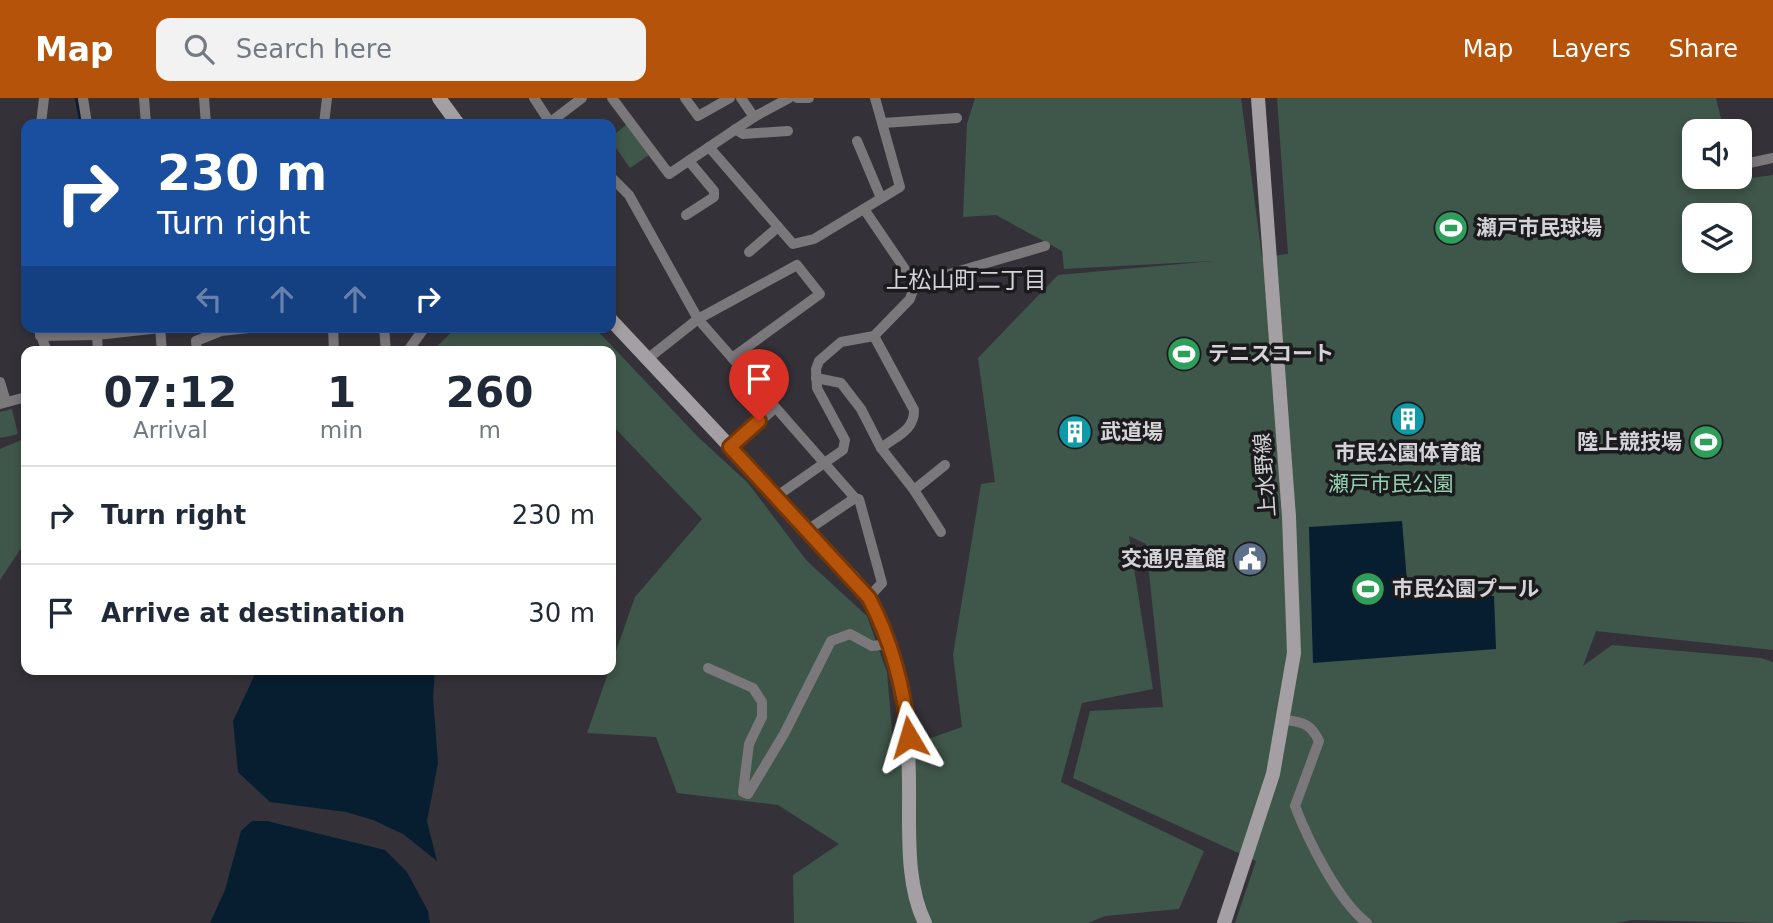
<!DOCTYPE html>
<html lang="en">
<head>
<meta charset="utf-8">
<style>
  :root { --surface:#fff; --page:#f2f2f3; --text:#1f2937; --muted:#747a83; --line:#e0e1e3; --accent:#b45309 }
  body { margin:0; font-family:"DejaVu Sans","Noto Sans JP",sans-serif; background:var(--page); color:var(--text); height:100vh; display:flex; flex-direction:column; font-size:26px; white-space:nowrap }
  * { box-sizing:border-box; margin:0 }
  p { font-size:23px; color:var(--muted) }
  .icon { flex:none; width:38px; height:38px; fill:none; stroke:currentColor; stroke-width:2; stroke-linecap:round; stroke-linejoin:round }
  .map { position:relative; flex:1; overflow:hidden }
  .panel { position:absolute; left:21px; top:248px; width:595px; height:329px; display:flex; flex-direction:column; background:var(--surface); border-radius:14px; box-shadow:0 4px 10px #0003 }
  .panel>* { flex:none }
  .top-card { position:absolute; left:21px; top:21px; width:595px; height:214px; border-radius:14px; box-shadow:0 4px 10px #0003; background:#1a4fa0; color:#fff; overflow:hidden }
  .buttons { position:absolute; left:1682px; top:21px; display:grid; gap:14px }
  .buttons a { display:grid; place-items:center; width:70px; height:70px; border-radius:14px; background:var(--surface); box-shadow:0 4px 10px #0003; font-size:35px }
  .pin { position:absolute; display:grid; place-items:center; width:60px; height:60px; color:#fff; margin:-72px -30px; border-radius:50% 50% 50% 0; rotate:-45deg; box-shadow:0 0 7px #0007 }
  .pin .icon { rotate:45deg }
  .me { position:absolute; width:77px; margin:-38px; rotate:353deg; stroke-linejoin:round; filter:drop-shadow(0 0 5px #0008) }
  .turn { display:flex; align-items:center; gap:24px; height:147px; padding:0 21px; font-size:32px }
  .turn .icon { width:91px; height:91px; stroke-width:2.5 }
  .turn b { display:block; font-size:49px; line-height:60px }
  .lanes { display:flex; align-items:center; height:66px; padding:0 21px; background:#0003; justify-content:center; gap:35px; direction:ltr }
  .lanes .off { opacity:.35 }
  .eta { display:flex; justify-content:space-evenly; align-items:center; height:119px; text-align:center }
  .eta b { font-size:42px; font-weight:700; line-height:49px }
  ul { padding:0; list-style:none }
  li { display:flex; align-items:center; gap:21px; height:98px; padding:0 21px; border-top:2px solid var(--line) }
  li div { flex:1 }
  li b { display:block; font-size:26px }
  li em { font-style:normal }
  header { display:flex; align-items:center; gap:42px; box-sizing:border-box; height:98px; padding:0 35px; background:var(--accent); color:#fff }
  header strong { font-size:33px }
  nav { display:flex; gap:38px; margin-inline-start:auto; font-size:24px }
  .search { width:490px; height:63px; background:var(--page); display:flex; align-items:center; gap:18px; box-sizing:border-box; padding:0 24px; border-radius:14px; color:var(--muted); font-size:26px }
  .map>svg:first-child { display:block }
  .green { fill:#3f564a; fill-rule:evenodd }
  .water { fill:#071e31 }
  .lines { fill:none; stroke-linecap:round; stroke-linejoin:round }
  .stream { stroke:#071e31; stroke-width:2.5 }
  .street { stroke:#7b787b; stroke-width:10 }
  .secondary { stroke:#a49fa3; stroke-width:14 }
  .route-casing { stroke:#753606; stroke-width:18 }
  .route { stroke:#b45309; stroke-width:12 }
  .labels { text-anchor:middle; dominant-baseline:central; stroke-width:7; stroke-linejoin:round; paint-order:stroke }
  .poi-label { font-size:21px; font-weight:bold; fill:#d4d3d7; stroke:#1b1a1d; text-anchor:start }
  .street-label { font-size:21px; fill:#d4d3d7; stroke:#1b1a1d }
  .park-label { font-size:21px; fill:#95d0b0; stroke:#1b1a1d }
  .neighbourhood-label { font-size:23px; fill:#d4d3d7; stroke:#1b1a1d }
</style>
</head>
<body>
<header>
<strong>Map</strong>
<div class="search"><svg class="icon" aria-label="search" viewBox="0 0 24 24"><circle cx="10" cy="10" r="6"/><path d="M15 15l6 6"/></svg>Search here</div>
<nav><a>Map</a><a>Layers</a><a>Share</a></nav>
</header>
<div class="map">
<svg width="1773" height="825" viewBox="0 0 1773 825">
  <rect width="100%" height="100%" fill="#343238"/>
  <g class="green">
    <path d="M975,0H1241L1262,159L1288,156L1277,0H1716L1724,33H1694V79H1736L1737,82L1773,77V552L1596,533L1583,568L1612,547L1761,560L1773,564V825L1632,822L1616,825H1235L1256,763L1073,680L1090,613L1163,609L1146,446L1129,438L1153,591L1082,605L1061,684L1204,753L1179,811L1105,818L1088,825H794L793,777L839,746L778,707L677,695L656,639L587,635L635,499L702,421L611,326V254H431L457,229H594L698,339L748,385L807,463L867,518L887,574L893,645L928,641L962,629L953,557L981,386L995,384L978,260L1058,177L1213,163L1064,171L1062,153L996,117L963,119L967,26ZM1694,117H1740V163H1694Z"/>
    <polygon points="626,27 649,57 630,70 611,43 611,39"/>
    <polygon points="12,311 18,336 0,340 0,314"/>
    <polygon points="26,340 26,443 0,482 0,351"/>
  </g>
  <g class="water">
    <polygon points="1402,423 1407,483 1423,482 1427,502 1494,498 1496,551 1313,565 1309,429"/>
    <polygon points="257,572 435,572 433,599 438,665 427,723 437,763 403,736 373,722 346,714 270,704 238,674 233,623"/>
    <polygon points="252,723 267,723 385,752 407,774 428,813 430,825 210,825 225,792 241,733"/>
  </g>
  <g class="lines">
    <polyline class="stream" points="76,0 81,26"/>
    <g class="street">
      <polyline points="83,0 87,26"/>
      <polyline points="144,0 146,26"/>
      <polyline points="204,0 206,26"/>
      <polyline points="534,0 551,26"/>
      <polyline points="612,0 669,76 754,19 789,0"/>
      <polyline points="685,0 698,18 730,0"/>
      <polyline points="741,0 754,19"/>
      <polyline points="797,0 809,0"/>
      <polyline points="883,25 957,20"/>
      <polyline points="41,26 44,0"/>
      <polyline points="324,26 327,0"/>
      <polyline points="548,26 582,0"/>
      <polyline points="735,31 743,36 788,33"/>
      <polyline points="857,43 881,100"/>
      <polyline points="709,49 793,146 814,141 900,89 875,0"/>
      <polyline points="1740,67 1773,60"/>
      <polyline points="611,79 629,97 698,221 855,400 859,401 882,485 868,500"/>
      <polyline points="686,117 714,99 714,93 689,63"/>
      <polyline points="26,147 26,182"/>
      <polyline points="749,154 778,129"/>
      <polyline points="915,186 1045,148"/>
      <polyline points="38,229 47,254"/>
      <polyline points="160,229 162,254"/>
      <polyline points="333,229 334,254"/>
      <polyline points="384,229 386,254"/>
      <polyline points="97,237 98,254"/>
      <polyline points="40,238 97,237 160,230"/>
      <path d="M874,238L914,312C915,332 895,339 881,350"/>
      <polyline points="197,254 196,243 221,233 259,229"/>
      <polyline points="407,254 425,229"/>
      <polyline points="646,262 698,221 797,167 820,196 732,260"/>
      <polyline points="816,280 841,285 861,311 881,350 914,392 941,434"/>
      <polyline points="0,284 6,304"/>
      <polyline points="0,306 26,299"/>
      <polyline points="730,349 774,311"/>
      <polyline points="914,392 945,367"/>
      <polyline points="777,398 843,352 845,342 817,290 816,271 819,263 841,244 874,238 910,201 915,186 864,111"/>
      <polyline points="809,431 855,400"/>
      <polyline points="708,570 753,590 762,604 762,619 749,646 743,694 748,696 784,636 831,543 850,536 872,548 889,546"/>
      <path d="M1285,622C1303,624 1311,626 1319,643L1295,708C1308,742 1338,803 1367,825"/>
    </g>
    <g class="secondary">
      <polyline points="439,0 458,26"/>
      <path d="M611,222L854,481C905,549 910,627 909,709C909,746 908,791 925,825"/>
      <polyline points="1224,825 1273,676 1294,555 1289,419 1258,0"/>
    </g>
  </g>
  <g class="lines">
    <g class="route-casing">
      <path id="route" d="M759,323L730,349L869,500C892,544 904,590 909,639"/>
    </g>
    <use href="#route" class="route"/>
  </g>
  <defs>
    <g id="stadium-disc" transform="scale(1.75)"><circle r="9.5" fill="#2e9e5b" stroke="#1b1a1d"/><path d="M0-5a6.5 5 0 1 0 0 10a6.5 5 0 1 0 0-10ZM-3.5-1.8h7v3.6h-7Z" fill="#fff"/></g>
    <g id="building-disc" transform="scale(1.75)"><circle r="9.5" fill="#0f9aa8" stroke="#1b1a1d"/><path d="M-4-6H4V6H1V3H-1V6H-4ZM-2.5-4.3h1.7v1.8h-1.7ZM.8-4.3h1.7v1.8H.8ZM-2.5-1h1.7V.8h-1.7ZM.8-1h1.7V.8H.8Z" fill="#fff"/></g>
    <g id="civic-disc" transform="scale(1.75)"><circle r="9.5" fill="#5c6f8a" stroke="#1b1a1d"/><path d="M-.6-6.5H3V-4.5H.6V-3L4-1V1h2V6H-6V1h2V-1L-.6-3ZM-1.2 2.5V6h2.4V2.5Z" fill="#fff"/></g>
  </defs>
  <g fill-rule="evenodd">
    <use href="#stadium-disc" x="1451" y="130"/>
    <use href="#stadium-disc" x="1184" y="256"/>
    <use href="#building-disc" x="1408" y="321"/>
    <use href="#building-disc" x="1075" y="334"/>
    <use href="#stadium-disc" x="1706" y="344"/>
    <use href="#civic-disc" x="1250" y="461"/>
    <use href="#stadium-disc" x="1368" y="491"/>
  </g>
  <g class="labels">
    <g class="poi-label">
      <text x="1476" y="130">瀬戸市民球場</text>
      <text x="1208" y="256">テニスコート</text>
      <text x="1100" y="334">武道場</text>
      <text x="1682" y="344" text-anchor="end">陸上競技場</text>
      <text x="1408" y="355" text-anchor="middle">市民公園体育館</text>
      <text x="1226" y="461" text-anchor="end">交通児童館</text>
      <text x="1392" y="491">市民公園プール</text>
    </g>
    <g class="street-label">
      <text transform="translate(1265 377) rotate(-94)">上水野線</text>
    </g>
    <g class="park-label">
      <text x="1391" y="386">瀬戸市民公園</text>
    </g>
    <g class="neighbourhood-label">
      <text x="966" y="182">上松山町二丁目</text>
    </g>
  </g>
</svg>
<div class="buttons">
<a><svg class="icon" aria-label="sound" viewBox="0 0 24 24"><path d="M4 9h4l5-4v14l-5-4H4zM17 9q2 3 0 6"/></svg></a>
<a><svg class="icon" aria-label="layers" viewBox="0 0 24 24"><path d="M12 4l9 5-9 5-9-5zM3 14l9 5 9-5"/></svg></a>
</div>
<div class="pin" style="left:759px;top:323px;background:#d93025"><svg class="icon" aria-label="arrive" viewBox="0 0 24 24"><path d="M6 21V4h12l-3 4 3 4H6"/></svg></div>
<svg class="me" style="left:909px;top:639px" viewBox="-20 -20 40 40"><path d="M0-17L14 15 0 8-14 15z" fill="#b45309" stroke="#fff" stroke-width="4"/></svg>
<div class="top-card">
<div class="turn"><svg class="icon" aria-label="right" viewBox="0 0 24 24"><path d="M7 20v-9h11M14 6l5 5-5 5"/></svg><div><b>230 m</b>Turn right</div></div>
<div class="lanes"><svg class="icon off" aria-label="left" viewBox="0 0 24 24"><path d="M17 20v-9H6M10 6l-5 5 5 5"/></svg><svg class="icon off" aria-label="ahead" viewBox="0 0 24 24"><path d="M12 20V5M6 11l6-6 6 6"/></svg><svg class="icon off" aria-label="ahead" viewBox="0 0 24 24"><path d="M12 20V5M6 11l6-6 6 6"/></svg><svg class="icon" aria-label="right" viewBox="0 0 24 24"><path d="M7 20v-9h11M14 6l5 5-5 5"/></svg></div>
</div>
<section class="panel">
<div class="eta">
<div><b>07:12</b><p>Arrival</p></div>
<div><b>1</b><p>min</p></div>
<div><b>260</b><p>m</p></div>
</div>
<ul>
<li><svg class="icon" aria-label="right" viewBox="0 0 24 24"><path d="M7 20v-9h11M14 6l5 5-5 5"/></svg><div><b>Turn right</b></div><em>230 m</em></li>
<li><svg class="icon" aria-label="arrive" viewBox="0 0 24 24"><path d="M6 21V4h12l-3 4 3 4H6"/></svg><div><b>Arrive at destination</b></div><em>30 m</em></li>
</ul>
</section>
</div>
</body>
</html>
